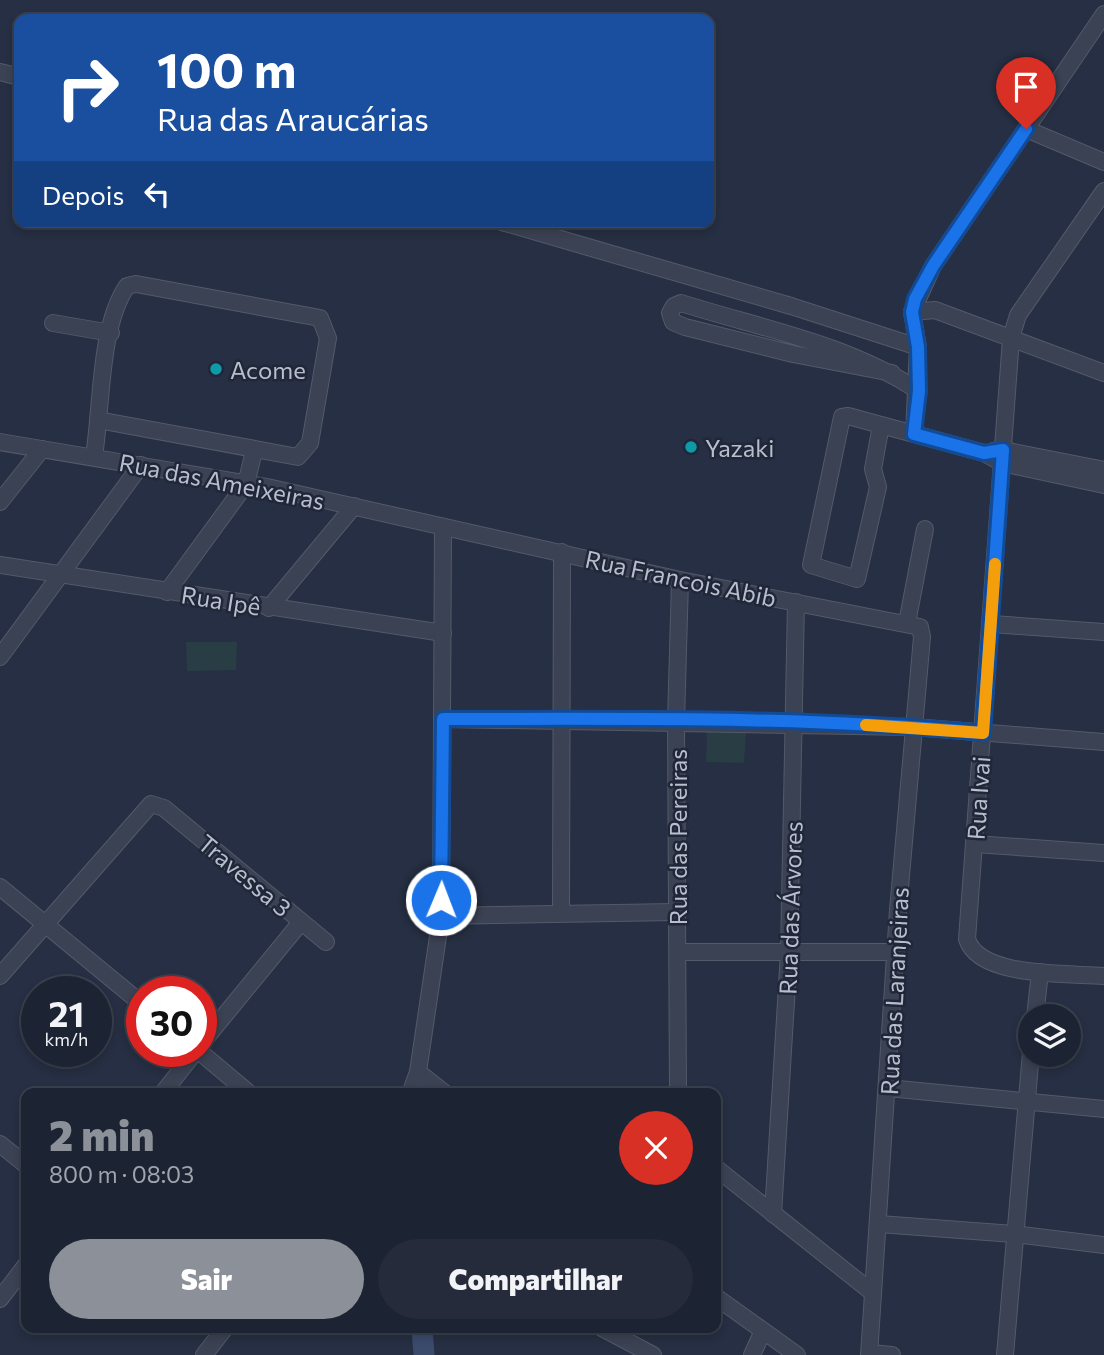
<!DOCTYPE html>
<html lang="pt">
<head>
<meta charset="utf-8">
<style>
  :root { --surface:#1c2332; --page:#252b3a; --text:#f1f3f6; --muted:#a0a4ac; --line:#3a404d; --accent:#8c9099 }
  body { margin:0; font-family:Commissioner,sans-serif; background:var(--page); color:var(--text); height:100vh; display:flex; flex-direction:column; font-size:26px; white-space:nowrap }
  * { box-sizing:border-box; margin:0 }
  p { font-size:23px; color:var(--muted) }
  .icon { flex:none; width:38px; height:38px; fill:none; stroke:currentColor; stroke-width:2; stroke-linecap:round; stroke-linejoin:round }
  .map { position:relative; flex:1; overflow:hidden }
  .details { position:absolute; left:21px; top:1088px; width:700px; height:245px; display:flex; flex-direction:column; background:var(--surface); border-radius:14px; box-shadow:0 4px 10px #0003,0 0 0 2px var(--line) }
  .details>* { flex:none }
  .guide { position:absolute; left:14px; top:14px; width:700px; height:214px; border-radius:14px; box-shadow:0 4px 10px #0003,0 0 0 2px var(--line); background:#1a4fa0; color:#fff; overflow:hidden }
  .fabs { position:absolute; left:1018px; top:1004px; display:grid; gap:14px }
  .fabs a { display:grid; place-items:center; width:63px; height:63px; border-radius:50%; background:var(--surface); box-shadow:0 4px 10px #0003,0 0 0 2px var(--line); font-size:35px }
  .speed { position:absolute; left:21px; top:976px; display:flex; gap:14px; font-size:35px; font-weight:700; text-align:center }
  .speed>* { display:grid; place-content:center; width:91px; height:91px; border-radius:50%; background:var(--surface); box-shadow:0 4px 10px #0003,0 0 0 2px var(--line); line-height:1 }
  .speed small { font-size:18px; font-weight:400 }
  .speed .limit { border:10px solid #d22; background:#fff; color:#111 }
  .pin { position:absolute; display:grid; place-items:center; width:60px; height:60px; color:#fff; margin:-72px -30px; border-radius:50% 50% 50% 0; rotate:-45deg; box-shadow:0 0 7px #0007 }
  .pin .icon { rotate:45deg }
  .me { position:absolute; width:77px; margin:-38px; rotate:1deg; stroke-linejoin:round; filter:drop-shadow(0 0 5px #0008) }
  .turn { display:flex; align-items:center; gap:24px; height:147px; padding:0 28px; font-size:32px }
  .turn .icon { width:91px; height:91px; stroke-width:2.5 }
  .turn b { display:block; font-size:49px; line-height:60px }
  .then { display:flex; align-items:center; height:66px; padding:0 28px; background:#0003; gap:14px; font-size:26px }
  .round { display:grid; place-items:center; flex:none; width:74px; height:74px; border-radius:37px; background:var(--page) }
  .overview { display:flex; align-items:center; justify-content:space-between; height:119px; padding:0 28px }
  h1 { font-size:42px; font-weight:800; line-height:52px; color:var(--accent) }
  .action { display:flex; gap:14px; margin-top:auto; padding:14px 28px }
  .action a { flex:1; height:80px; border-radius:42px; background:var(--accent); color:#fff; font-size:28px; font-weight:800; line-height:80px; text-align:center }
  .action a+a { background:var(--page); color:var(--text) }
  .map>svg:first-child { display:block }
  .green { fill:#283e44 }
  .lines { fill:none; stroke-linecap:round; stroke-linejoin:round }
  .river { stroke:#3b4b6c; stroke-width:21 }
  .minor-casing { stroke:#535a6a; stroke-width:18 }
  .minor { stroke:#3b4253; stroke-width:16 }
  .route-casing { stroke:#114b97; stroke-width:18 }
  .route { stroke:#1a73e8; stroke-width:12 }
  .slow { stroke:#f59e0b; stroke-width:12 }
  .culture-dot { fill:#0f9aa8; stroke:#1f2738; stroke-width:2.5 }
  .labels { text-anchor:middle; dominant-baseline:central; stroke-width:5; stroke-linejoin:round; paint-order:stroke }
  .poi-label { font-size:24px; fill:#b8becc; stroke:#1f2738; text-anchor:start }
  .street-label { font-size:24px; fill:#b8becc; stroke:#1f2738 }
</style>
</head>
<body>
<div class="map">
<svg width="1104" height="1355" viewBox="0 0 1104 1355">
  <rect width="100%" height="100%" fill="#262f43"/>
  <g class="green">
    <polygon points="186,642 237,642 236,670 187,671"/>
    <polygon points="707,732 746,733 744,763 706,762"/>
  </g>
  <g class="lines">
    <polyline class="river" points="422,1328 424,1355"/>
    <g class="minor-casing">
      <g id="minor">
        <polyline points="0,72 19,77"/>
        <polyline points="1026,129 1104,162"/>
        <path d="M1104,191L1018,315L1011,338L967,939C979,978 1068,973 1104,976"/>
        <polyline points="502,222 791,306 918,347"/>
        <polyline points="912,312 935,310 1104,373"/>
        <polyline points="53,323 111,333"/>
        <path d="M892,373L793,354L685,327L673,322L670,313L674,306L681,303C763,329 846,343 919,391"/>
        <polyline points="881,425 873,469 878,487 857,579 811,565 842,417 848,416 984,453 1002,463 1104,485"/>
        <polyline points="914,434 918,347 912,312 933,266 1104,14"/>
        <polyline points="0,442 267,487 680,580 920,627 922,637 898,910 869,1355"/>
        <polyline points="993,451 1003,450 1104,470"/>
        <path d="M94,456C102,407 99,327 127,286L136,284L320,318L328,338L310,443L298,457L98,420"/>
        <polyline points="0,502 42,449"/>
        <polyline points="0,565 443,633"/>
        <polyline points="167,592 246,484 254,451"/>
        <polyline points="269,608 354,506"/>
        <polyline points="907,623 925,529"/>
        <polyline points="992,624 1104,632"/>
        <polyline points="0,657 141,465"/>
        <polyline points="443,719 913,727 1104,742"/>
        <polyline points="975,844 1104,853"/>
        <polyline points="0,887 142,1004"/>
        <polyline points="561,913 562,552"/>
        <polyline points="441,916 676,912"/>
        <polyline points="678,952 896,952"/>
        <polyline points="0,976 151,804 164,808 326,942"/>
        <polyline points="1035,1017 1040,972"/>
        <polyline points="201,1044 301,922"/>
        <polyline points="200,1052 250,1094"/>
        <polyline points="418,1072 446,1094"/>
        <polyline points="888,1088 1104,1109"/>
        <polyline points="162,1094 195,1052"/>
        <polyline points="410,1094 418,1072 441,916 443,527"/>
        <polyline points="678,1094 676,721 680,580"/>
        <polyline points="0,1144 26,1165"/>
        <polyline points="716,1168 873,1293"/>
        <polyline points="773,1214 789,953 796,602"/>
        <polyline points="879,1224 1014,1234 1104,1245"/>
        <polyline points="716,1297 797,1355"/>
        <polyline points="0,1299 26,1265"/>
        <polyline points="602,1328 653,1355"/>
        <polyline points="870,1353 892,1355"/>
        <polyline points="204,1355 225,1328"/>
        <polyline points="752,1355 762,1333"/>
        <polyline points="1005,1355 1031,1052"/>
      </g>
    </g>
    <use href="#minor" class="minor"/>
  </g>
  <g class="lines">
    <g class="route-casing">
      <path id="route" d="M441,900L443,719C622,719 804,716 983,733L1003,450L984,453L914,434L919,391L918,347L912,312L915,299L933,266L1026,129"/>
    </g>
    <use href="#route" class="route"/>
    <polyline class="slow" points="866,725 983,733 995,564"/>
  </g>
  <g class="culture-dot">
    <circle cx="216" cy="369" r="7"/>
    <circle cx="691" cy="447" r="7"/>
  </g>
  <g class="labels">
    <g class="poi-label">
      <text x="230" y="369">Acome</text>
      <text x="705" y="447">Yazaki</text>
    </g>
    <g class="street-label">
      <text transform="translate(222 481) rotate(11)">Rua das Ameixeiras</text>
      <text transform="translate(681 578) rotate(12)">Rua Francois Abib</text>
      <text transform="translate(221 600) rotate(9)">Rua Ipê</text>
      <text transform="translate(978 798) rotate(-86)">Rua Ivai</text>
      <text transform="translate(677 837) rotate(-90)">Rua das Pereiras</text>
      <text transform="translate(245 875) rotate(40)">Travessa 3</text>
      <text transform="translate(790 908) rotate(-88)">Rua das Árvores</text>
      <text transform="translate(894 991) rotate(-87)">Rua das Laranjeiras</text>
    </g>
  </g>
</svg>
<div class="fabs">
<a><svg class="icon" aria-label="layers" viewBox="0 0 24 24"><path d="M12 4l9 5-9 5-9-5zM3 14l9 5 9-5"/></svg></a>
</div>
<div class="speed"><div>21<small>km/h</small></div><div class="limit">30</div></div>
<div class="pin" style="left:1026px;top:129px;background:#d93025"><svg class="icon" aria-label="arrive" viewBox="0 0 24 24"><path d="M6 21V4h12l-3 4 3 4H6"/></svg></div>
<svg class="me" style="left:441px;top:900px" viewBox="-20 -20 40 40"><circle r="17" fill="#1a73e8" stroke="#fff" stroke-width="3"/><path d="M0-11L8 9 0 5-8 9z" fill="#fff"/></svg>
<div class="guide">
<div class="turn"><svg class="icon" aria-label="right" viewBox="0 0 24 24"><path d="M7 20v-9h11M14 6l5 5-5 5"/></svg><div><b>100 m</b>Rua das Araucárias</div></div>
<div class="then">Depois<svg class="icon" aria-label="left" viewBox="0 0 24 24"><path d="M17 20v-9H6M10 6l-5 5 5 5"/></svg></div>
</div>
<section class="details">
<div class="overview"><div><h1>2 min</h1><p>800 m · 08:03</p></div><a class="round" style="background:#d93025;color:#fff"><svg class="icon" aria-label="close" viewBox="0 0 24 24"><path d="M6 6l12 12M18 6L6 18"/></svg></a></div>
<div class="action"><a>Sair</a><a>Compartilhar</a></div>
</section>
</div>
</body>
</html>
